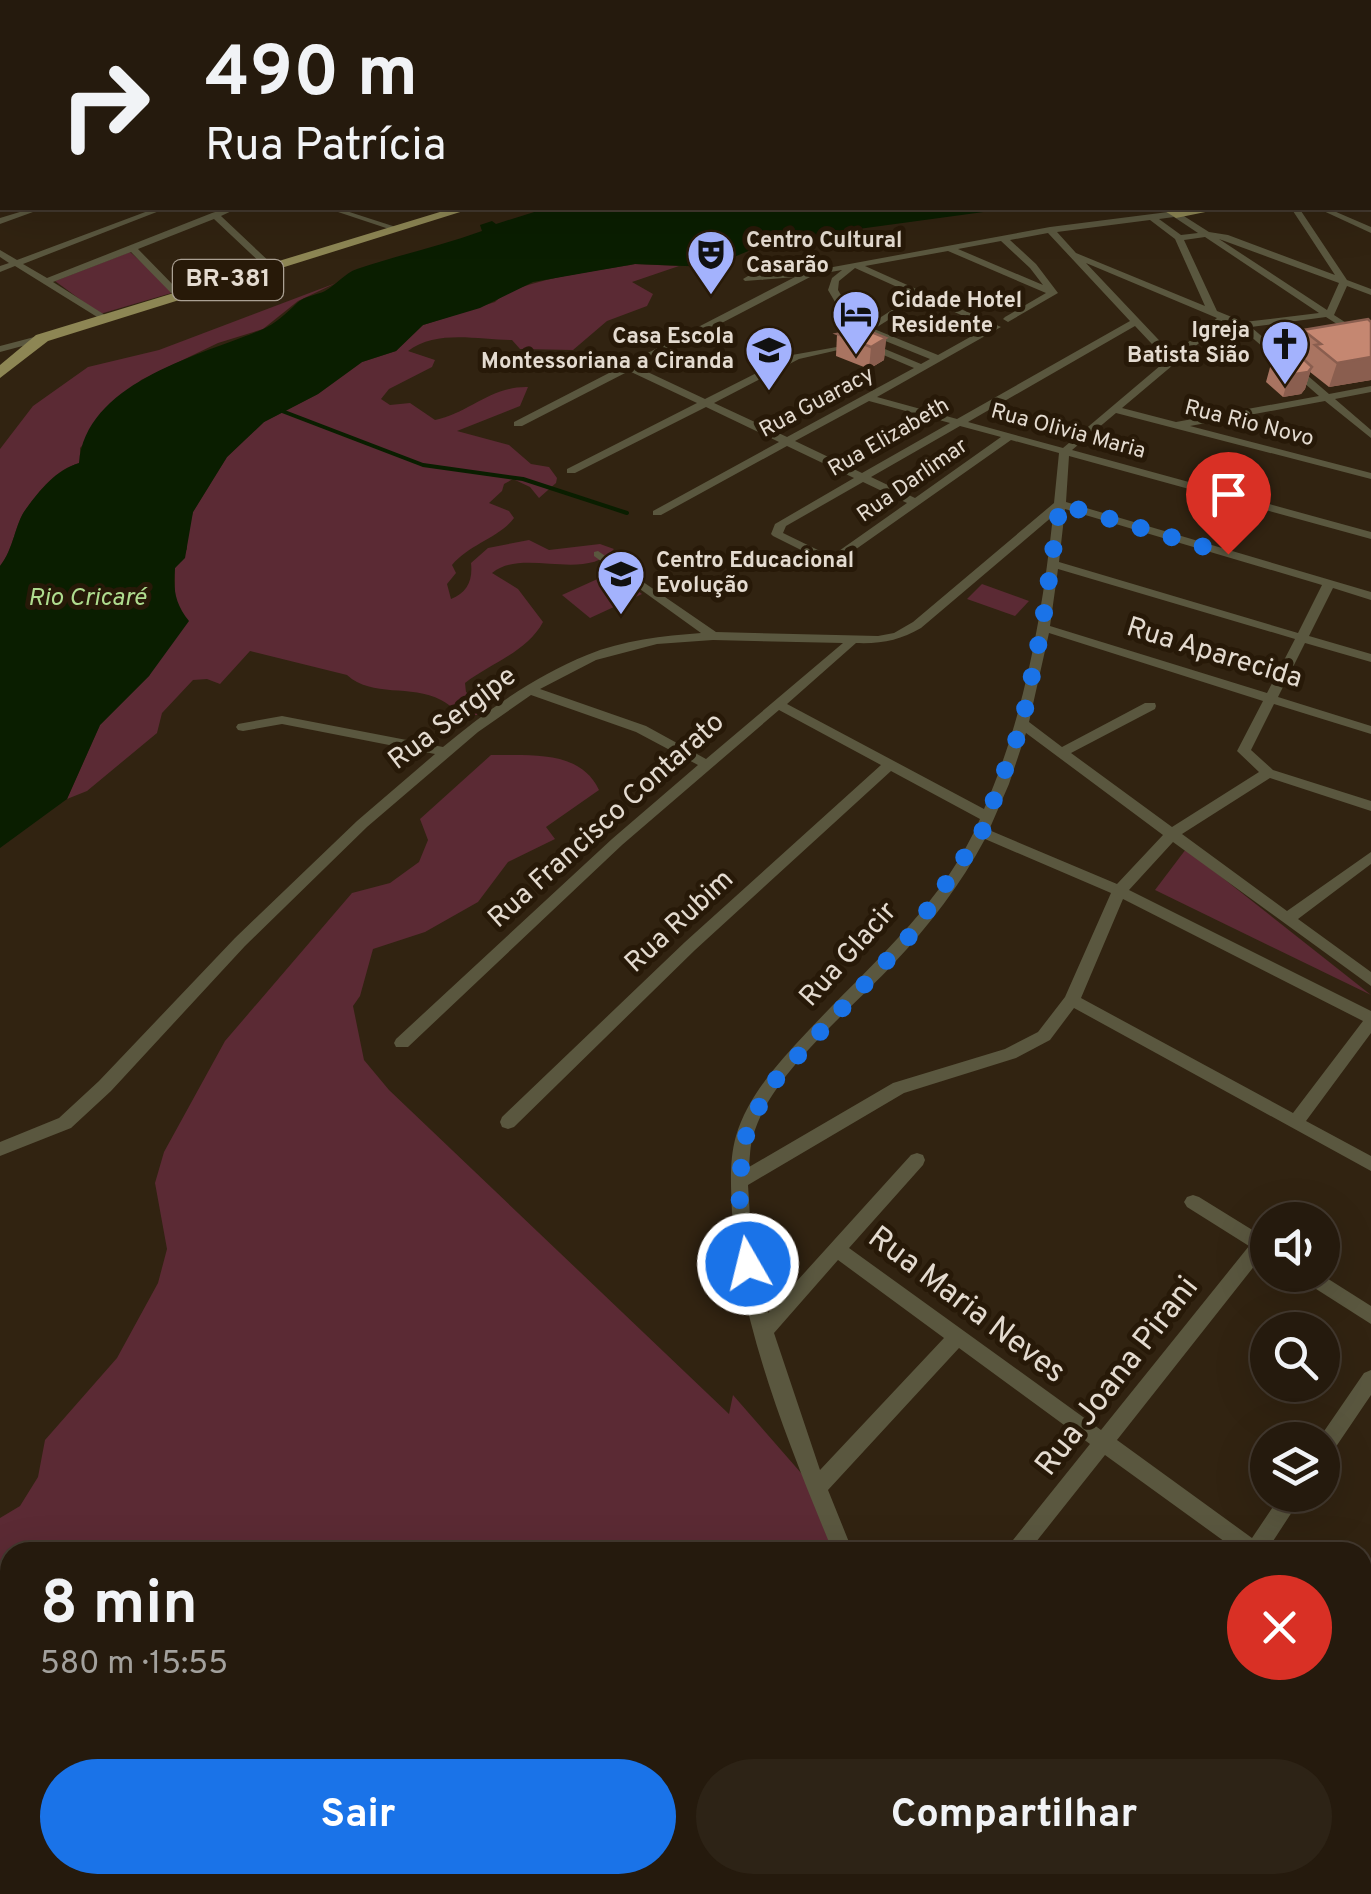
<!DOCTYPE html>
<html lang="pt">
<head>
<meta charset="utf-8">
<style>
  :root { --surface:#251a0d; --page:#2d2316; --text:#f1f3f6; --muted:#a3a19d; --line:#42382e; --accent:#1a73e8 }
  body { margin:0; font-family:Overpass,sans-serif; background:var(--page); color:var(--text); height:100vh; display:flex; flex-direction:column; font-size:38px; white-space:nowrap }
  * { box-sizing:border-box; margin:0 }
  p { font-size:32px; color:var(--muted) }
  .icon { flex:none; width:55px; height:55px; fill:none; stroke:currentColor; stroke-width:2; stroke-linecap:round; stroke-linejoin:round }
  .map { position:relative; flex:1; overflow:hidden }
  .details { position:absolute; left:0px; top:1542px; width:1372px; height:352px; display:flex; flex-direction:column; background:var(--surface); border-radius:30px 30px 0 0; box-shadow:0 10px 40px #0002,0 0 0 2px var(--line) }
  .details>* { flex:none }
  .hud { position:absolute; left:0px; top:0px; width:1372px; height:210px; box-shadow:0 10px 40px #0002,0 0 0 2px var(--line); background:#251a0d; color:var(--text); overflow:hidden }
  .tools { position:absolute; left:1250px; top:1202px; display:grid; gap:20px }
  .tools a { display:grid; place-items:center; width:90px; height:90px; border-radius:50%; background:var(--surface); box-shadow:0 10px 40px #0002,0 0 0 2px var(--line); font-size:50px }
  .pin { position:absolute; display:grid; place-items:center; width:85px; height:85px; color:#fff; margin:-102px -42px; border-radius:50% 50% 50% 0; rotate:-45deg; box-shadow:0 0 10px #0007 }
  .pin .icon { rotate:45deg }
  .me { position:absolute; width:110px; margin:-55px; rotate:352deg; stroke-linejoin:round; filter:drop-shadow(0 0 8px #0008) }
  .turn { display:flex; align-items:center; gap:35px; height:210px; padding:0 40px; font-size:45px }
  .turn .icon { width:130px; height:130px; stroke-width:2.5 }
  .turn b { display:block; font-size:70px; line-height:85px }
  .round { display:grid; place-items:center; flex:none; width:105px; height:105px; border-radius:52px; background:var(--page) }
  .overview { display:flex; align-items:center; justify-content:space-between; height:170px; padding:0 40px }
  h1 { font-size:60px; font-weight:700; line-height:75px }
  .cta { display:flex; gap:20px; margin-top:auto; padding:20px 40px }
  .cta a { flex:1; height:115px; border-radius:60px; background:var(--accent); color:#fff; font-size:40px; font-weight:700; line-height:115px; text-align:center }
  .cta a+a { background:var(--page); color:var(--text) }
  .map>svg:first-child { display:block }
  .green { fill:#5b2a34 }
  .water { fill:#0a1e00 }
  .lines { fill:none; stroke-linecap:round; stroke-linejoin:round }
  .stream { stroke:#0a1e00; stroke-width:4 }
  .pedestrian { fill:#5a573f; fill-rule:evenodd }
  .minor { fill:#5a573f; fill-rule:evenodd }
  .secondary { fill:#77724b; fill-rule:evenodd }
  .primary { fill:#8d8654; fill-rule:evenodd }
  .wall { fill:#a97461 }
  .shaded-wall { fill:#8a5e4f }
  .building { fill:#c58771; stroke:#8a5e4f; stroke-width:2.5 }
  .route { stroke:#1a73e8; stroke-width:18; stroke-dasharray:0 32.4 }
  .labels { text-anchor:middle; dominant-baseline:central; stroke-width:10; stroke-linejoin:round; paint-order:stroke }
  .far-poi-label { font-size:22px; font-weight:bold; fill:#e4dbd0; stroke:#271908; text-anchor:start }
  .far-street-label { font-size:22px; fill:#e4dbd0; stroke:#271908 }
  .shield { fill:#271908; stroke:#aba194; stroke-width:2.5 }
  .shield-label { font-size:25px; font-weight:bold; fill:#e4dbd0 }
  .far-water-label { font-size:25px; font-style:italic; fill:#afdc8f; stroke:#271908 }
  .street-label { font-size:28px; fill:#e4dbd0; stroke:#271908 }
  .near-street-label { font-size:32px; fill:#e4dbd0; stroke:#271908 }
</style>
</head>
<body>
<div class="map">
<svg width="1371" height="1894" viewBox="0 0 1371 1894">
  <rect width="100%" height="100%" fill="#312311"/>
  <g class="green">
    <polygon points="130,252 175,292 100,314 55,281"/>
    <path d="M635,264L679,266L632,282L653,294L647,306L607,321L573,350L520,349L512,340C479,340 437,329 408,351L435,360L432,367L389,389L381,399L390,405L410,403L435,420C469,413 491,386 528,387L520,406L457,431L509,445L531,464L549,467L557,478L556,483L539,498L530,487L513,479L504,484L502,491L489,503L509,511L514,518C499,538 469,544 452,565L456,573L447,584L451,599C467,593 473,581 471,563L488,548L529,540L549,550L600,544L614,549C585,583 523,547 492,573L518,589L543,622C527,652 491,663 465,683L466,692L485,707L477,715C460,716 454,707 441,700C411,684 372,698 347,675L250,651L220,684L207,679L193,680L162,713L157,733L87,791L67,799L100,725L149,676L181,610L175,599V568L187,549V533L193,512L227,457L264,422L318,394L362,362L396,351L423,325L495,302C517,279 600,271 635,264Z"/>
    <path d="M336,283L298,301L263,329L218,343L141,380L80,448V463C56,469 40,490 26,509C15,523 14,549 0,566V449L33,406L88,367L159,350Z"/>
    <polygon points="613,572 642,594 590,618 562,595"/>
    <polygon points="982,584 1029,601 1015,616 967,599"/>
    <path d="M491,755C529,756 580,749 599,790L546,827L555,839L508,862L478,902L425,932L373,949L360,996L353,1006L364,1060L389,1090L729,1414L733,1395L836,1513L852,1552H10V1885H850L848,1894H0V1518L20,1506L38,1477L45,1440L117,1358L158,1283L167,1249L155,1183L164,1152L225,1041L352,893L390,883L419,862L428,840L420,819Z"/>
    <polygon points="1186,849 1371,995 1155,890"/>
  </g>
  <path class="water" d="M547,208H1013L792,238L765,244L710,267L635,264L533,282L480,308L423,325L396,351L362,362L318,394L264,422L227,457L193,512L185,558L175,568C173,590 175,603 189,621L149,676L100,725L67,799L0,848V566C14,549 15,523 26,509C40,490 56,470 79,463C86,382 199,356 261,330C275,324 287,313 297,303C304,296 317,295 325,291C336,285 345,273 357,269C398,255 441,246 482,231L480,225L492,221L496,224Z"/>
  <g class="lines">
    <polyline class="stream" points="282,411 423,465 523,479 627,513"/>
    <rect class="pedestrian" x="1370" y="71" width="1" height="4"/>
    <g class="minor">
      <polygon points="224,0 232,0 233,2 226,2"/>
      <polygon points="447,0 453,0 452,2 446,2"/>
      <polygon points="869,0 876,0 877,2 871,2"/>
      <rect x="0" y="38" width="2" height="5"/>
      <rect x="0" y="135" width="2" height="5"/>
      <polygon points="2,173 2,179 0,180 0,174"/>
      <polygon points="33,208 44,208 0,224 0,218"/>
      <polygon points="156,208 167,208 23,264 47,278 212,213 228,208 238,208 221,216 275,267 267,269 214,219 138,249 181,293 181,297 175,297 131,252 53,282 105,315 107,317 102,320 15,266 0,272 0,266 9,263 0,257 0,250 17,260"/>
      <polygon points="326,208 337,208 402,229 395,231"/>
      <path d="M1291,208H1299L1347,280L1371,289V295L1347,286L1334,315L1371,339V346L1326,317L1251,327L1329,394L1371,386V392L1335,399L1371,430V438L1325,401L1190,426L1371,473V479L1116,413L1072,450L1371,532V539L1069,456L1066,502L1371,592V600L1333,588L1309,636L1371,654V662L1305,643L1278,697L1371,726V734L1274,704L1251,750L1273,770L1371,801V811L1270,778L1182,834L1287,911L1371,852V864L1298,919L1371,972V986L1173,842L1129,890L1371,1011V1033L1306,1121L1371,1156V1171L1074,1008L1050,1040L1016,1058L904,1093L748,1185L751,1233L768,1313L911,1155L917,1153L923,1155L925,1160L923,1165L849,1248L1101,1430L1249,1246L1187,1207L1184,1202L1187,1197L1193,1195L1199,1197L1267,1239L1268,1256L1263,1255L1117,1440L1252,1538L1281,1495H1303L1266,1552H1239L1105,1455L1028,1552H1006L1009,1545L1090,1444L959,1348L828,1490L853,1552H833C790,1447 740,1327 732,1212C731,1187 729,1160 736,1136C748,1095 780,1061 809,1030C871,964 943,904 980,819L891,771L695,950L514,1127L508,1129L502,1127L500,1122L502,1117L685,942L881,765L779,710L622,845L408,1047H396L394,1043L396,1039L612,839L698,765L636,732L531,695L478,732L367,827L245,946L111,1091L71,1128L0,1156V1142L59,1118L99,1081L235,938L357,821L435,754L282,724L243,731L238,730L236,727L238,724L282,716L443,747C486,711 535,676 587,655C623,640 663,636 701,633L594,556V552L598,551L716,632L878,636L894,633L913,622L1054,503L1059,453L1011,440L842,559L813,556L773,536L771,534L775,524L854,478L787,446L661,515H653V511L779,442L706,407L575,473H567V469L697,403L629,371L522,426H514V422L795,277L745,281L743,279L748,276L806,272L1050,227L1176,211L1209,232L1228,235L1335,275ZM1174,217L1198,233L1181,235L1159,219ZM1150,220L1175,239L1205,306L1076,253L1057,232ZM1048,233L1130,321L957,419L877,397L1001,327L865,266L948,251L1046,293L1005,317L1003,319L1008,322L1058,293L1036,264L1010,240ZM1205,237L1319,313L1244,322L1217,311L1184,240ZM1219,239L1339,283L1327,310ZM1001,241L1030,268L1043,285L958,249ZM1086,263L1217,318L1173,355ZM855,268L915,295L861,330L838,290L839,281ZM842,270L832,278L828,290L859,343L792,355L705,399L637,367L814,275ZM923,298L988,327L938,355L874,329ZM1225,321L1240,327L1319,396L1176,422L1122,408L1173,365L1178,364V361ZM1135,326L1167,360L1063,448L968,422ZM868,334L930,359L921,364L868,342L864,335ZM860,345L914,368L787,437L714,403L799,359ZM869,401L950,423L862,473L795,441ZM960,426L1001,437L915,498L871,477ZM863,482L907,503L836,553L820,551L783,533L786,526ZM1065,509L1322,585L1298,633L1059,562ZM1053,516C1042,616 1025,715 984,809L787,704L856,643C882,644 900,640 921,628ZM1058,569L1295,639L1267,693L1050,626ZM1049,633L1263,701L1237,751L1259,772L1172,827L1071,753L1155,709L1156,706L1155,703H1145L1062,747L1029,722ZM713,640L843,643L706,759L646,726L540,689L596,660L657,644ZM1026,733L1163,835L1117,884L989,830L1009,784ZM985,839L1111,893L1065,997L1038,1032L1005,1049L893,1083L749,1167C750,1157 750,1146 753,1136C771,1073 850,1011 894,963C929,926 961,884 985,839ZM1123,899L1363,1021L1293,1113L1081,998ZM838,1260L944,1338L820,1470L774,1333Z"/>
      <polygon points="1317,208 1327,208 1371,227 1371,233"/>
      <polygon points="42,335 45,336 45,340 0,352 0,346"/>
      <polygon points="1299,1275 1322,1275 1371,1306 1371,1324 1302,1280"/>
      <polygon points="1371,1370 1371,1395 1329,1457 1322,1460 1322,1440 1318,1440 1364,1373"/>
      <polygon points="1362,1620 1371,1624 1371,1647 1362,1644"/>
      <polygon points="1371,1769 1371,1802 1362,1807 1362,1773"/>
      <polygon points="902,1885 931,1885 936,1894 907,1894"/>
      <polygon points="1019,1885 1045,1885 1041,1894 1015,1894"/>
      <polygon points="1300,1885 1325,1885 1321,1894 1296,1894"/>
    </g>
    <rect class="secondary" x="722" y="0" width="10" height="2"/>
    <g class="primary">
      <rect x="1370" y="185" width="1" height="9"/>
      <polygon points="453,208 473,208 48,341 0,378 0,365 36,335"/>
      <polygon points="1160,208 1225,208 1176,218"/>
    </g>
  </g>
  <g class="wall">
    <polygon points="1371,322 1371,380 1329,387 1310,372 1305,389 1301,394 1283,397 1266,382 1272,360 1297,356 1296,354 1303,330"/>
    <polygon points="837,334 886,338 884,360 869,369 836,356"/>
  </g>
  <g class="shaded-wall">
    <polygon points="886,338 884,360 869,369 871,347"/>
    <polygon points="1371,357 1371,380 1329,387 1337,363"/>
    <polygon points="1312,367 1305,389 1301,394 1283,397 1289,375"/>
  </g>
  <g class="building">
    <polygon points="1368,319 1371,322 1371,357 1337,363 1315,345 1321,344 1303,330"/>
    <polygon points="864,329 886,338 871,347 837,334"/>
    <polygon points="1299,355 1312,367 1308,372 1289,375 1272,360"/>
  </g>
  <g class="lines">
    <polyline class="route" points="748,1264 741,1235 739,1181 748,1124 777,1078 908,938 982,832 1022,724 1042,627 1060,504 1228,554"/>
  </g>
  <defs>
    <g id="theatre-pin" transform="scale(2.5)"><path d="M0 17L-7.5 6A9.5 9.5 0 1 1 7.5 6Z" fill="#a3b2fd" stroke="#271908"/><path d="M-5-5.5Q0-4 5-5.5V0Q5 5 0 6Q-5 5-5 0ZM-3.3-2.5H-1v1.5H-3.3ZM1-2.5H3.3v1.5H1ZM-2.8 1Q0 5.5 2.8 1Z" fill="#111"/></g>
    <g id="hotel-pin" transform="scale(2.5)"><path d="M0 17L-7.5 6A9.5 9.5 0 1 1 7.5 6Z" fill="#a3b2fd" stroke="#271908"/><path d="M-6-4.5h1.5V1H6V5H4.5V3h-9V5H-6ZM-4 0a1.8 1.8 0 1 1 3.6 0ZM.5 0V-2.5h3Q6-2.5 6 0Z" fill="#111"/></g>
    <g id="church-pin" transform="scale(2.5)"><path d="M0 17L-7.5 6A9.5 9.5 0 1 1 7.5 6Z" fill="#a3b2fd" stroke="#271908"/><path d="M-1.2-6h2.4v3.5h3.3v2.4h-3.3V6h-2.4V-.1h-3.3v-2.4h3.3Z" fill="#111"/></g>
    <g id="school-pin" transform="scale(2.5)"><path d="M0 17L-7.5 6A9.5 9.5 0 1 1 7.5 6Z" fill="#a3b2fd" stroke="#271908"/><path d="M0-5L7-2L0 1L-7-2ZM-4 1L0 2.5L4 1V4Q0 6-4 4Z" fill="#111"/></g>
  </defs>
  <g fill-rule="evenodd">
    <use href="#theatre-pin" x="711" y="254"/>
    <use href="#hotel-pin" x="856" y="314"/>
    <use href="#church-pin" x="1285" y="344"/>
    <use href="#school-pin" x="769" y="350"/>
    <use href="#school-pin" x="621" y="574"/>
  </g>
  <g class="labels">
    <g class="far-poi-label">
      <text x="746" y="241">Centro Cultural<tspan x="746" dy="25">Casarão</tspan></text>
      <text x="891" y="301">Cidade Hotel<tspan x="891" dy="25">Residente</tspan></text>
      <text x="1250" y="331" text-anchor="end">Igreja<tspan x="1250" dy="25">Batista Sião</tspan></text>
      <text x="734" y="337" text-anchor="end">Casa Escola<tspan x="734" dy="25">Montessoriana a Ciranda</tspan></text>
      <text x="656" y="561">Centro Educacional<tspan x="656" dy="25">Evolução</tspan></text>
    </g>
    <g class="far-street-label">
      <text transform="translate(817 403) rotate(-28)">Rua Guaracy</text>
      <text transform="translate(1249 424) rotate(14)">Rua Rio Novo</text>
      <text transform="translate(1068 432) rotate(15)">Rua Olivia Maria</text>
      <text transform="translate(889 438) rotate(-30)">Rua Elizabeth</text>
      <text transform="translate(913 481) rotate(-35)">Rua Darlimar</text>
    </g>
    <rect class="shield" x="173" y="260" width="110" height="40" rx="8"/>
    <g class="shield-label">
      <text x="228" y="280">BR-381</text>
    </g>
    <g class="far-water-label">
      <text x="87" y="599">Rio Cricaré</text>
    </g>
    <g class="street-label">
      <text transform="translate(1214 654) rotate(17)">Rua Aparecida</text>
      <text transform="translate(453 719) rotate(-37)">Rua Sergipe</text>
      <text transform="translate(607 821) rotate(-42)">Rua Francisco Contarato</text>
      <text transform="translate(680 922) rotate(-43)">Rua Rubim</text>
      <text transform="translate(849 955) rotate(-48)">Rua Glacir</text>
    </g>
    <g class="near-street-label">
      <text transform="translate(966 1306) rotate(37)">Rua Maria Neves</text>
      <text transform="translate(1118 1377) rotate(-52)">Rua Joana Pirani</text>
    </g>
  </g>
</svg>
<div class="tools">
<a><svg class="icon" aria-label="sound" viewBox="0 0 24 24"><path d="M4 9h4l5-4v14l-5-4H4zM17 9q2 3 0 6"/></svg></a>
<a><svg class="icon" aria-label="search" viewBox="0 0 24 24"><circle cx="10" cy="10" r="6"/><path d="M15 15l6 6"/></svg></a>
<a><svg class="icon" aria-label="layers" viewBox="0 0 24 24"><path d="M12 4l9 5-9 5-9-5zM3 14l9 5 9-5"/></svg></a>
</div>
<div class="pin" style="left:1228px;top:554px;background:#d93025"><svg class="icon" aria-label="arrive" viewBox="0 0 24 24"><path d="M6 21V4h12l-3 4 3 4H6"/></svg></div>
<svg class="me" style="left:748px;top:1264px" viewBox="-20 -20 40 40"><circle r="17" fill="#1a73e8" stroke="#fff" stroke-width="3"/><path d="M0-11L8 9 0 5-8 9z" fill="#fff"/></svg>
<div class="hud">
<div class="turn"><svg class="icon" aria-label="right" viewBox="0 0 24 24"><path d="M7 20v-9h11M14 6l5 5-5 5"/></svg><div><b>490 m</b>Rua Patrícia</div></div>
</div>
<section class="details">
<div class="overview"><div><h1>8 min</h1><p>580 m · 15:55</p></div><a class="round" style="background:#d93025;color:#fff"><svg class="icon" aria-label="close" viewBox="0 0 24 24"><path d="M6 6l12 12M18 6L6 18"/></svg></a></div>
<div class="cta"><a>Sair</a><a>Compartilhar</a></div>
</section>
</div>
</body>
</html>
